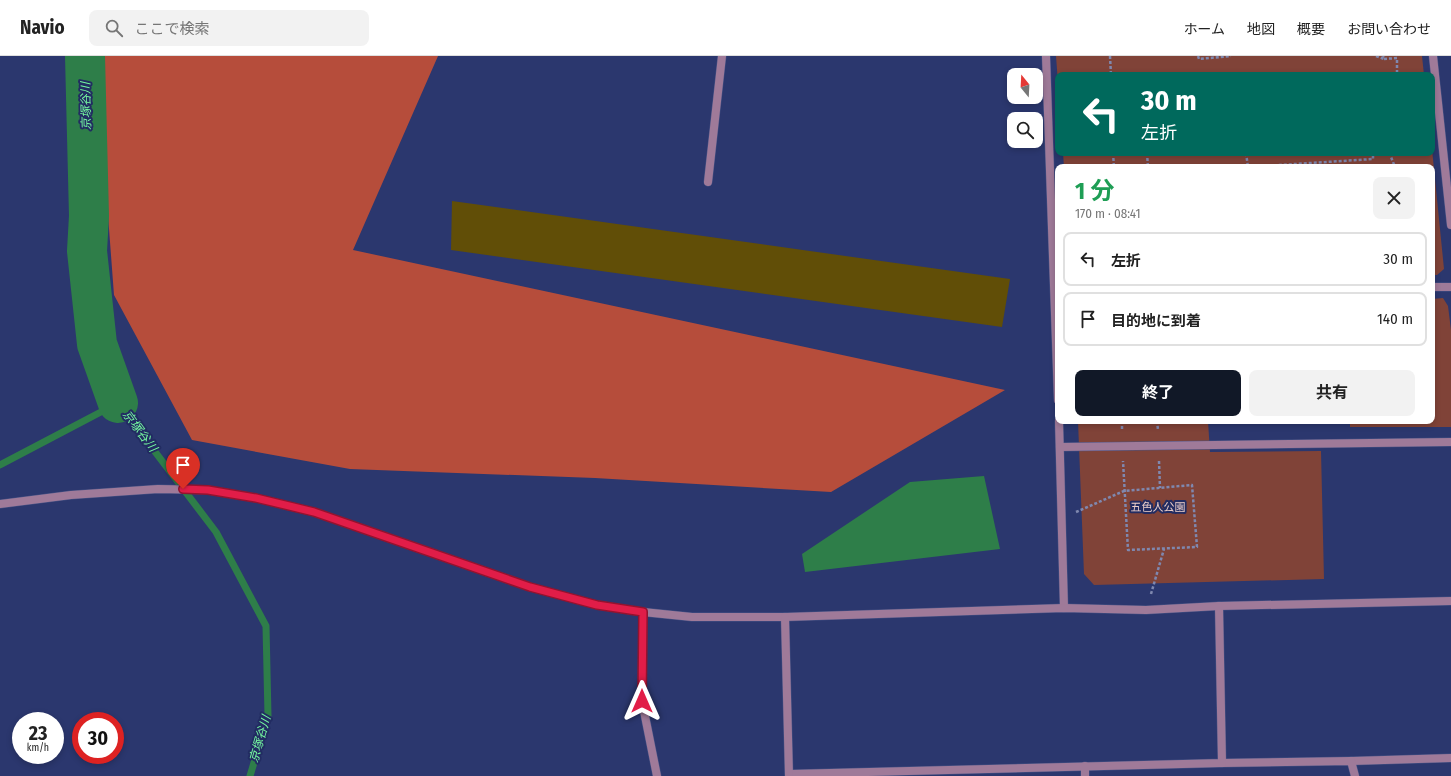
<!DOCTYPE html>
<html lang="ja">
<head>
<meta charset="utf-8">
<style>
  :root { --surface:#fff; --page:#f2f2f2; --text:#222; --muted:#767676; --line:#e0e0e0; --accent:#111827 }
  body { margin:0; font-family:"Fira Sans Condensed","Noto Sans JP",sans-serif; background:var(--page); color:var(--text); height:100vh; display:flex; flex-direction:column; font-size:15px; white-space:nowrap }
  * { box-sizing:border-box; margin:0 }
  p { font-size:13px; color:var(--muted) }
  .icon { flex:none; width:22px; height:22px; fill:none; stroke:currentColor; stroke-width:2; stroke-linecap:round; stroke-linejoin:round }
  .map { position:relative; flex:1; overflow:hidden }
  .sheet { position:absolute; left:1055px; top:108px; width:380px; height:260px; display:flex; flex-direction:column; background:var(--surface); border-radius:8px; box-shadow:0 2px 6px #0003 }
  .sheet>* { flex:none }
  .hud { position:absolute; left:1055px; top:16px; width:380px; height:84px; border-radius:8px; box-shadow:0 2px 6px #0003; background:#00695c; color:#fff; overflow:hidden }
  .needle { width:26px; rotate:342deg }
  .controls { position:absolute; left:1007px; top:12px; display:grid; gap:8px }
  .controls a { display:grid; place-items:center; width:36px; height:36px; border-radius:8px; background:var(--surface); box-shadow:0 2px 6px #0003; font-size:20px }
  .speed { position:absolute; left:12px; top:656px; display:flex; gap:8px; font-size:20px; font-weight:700; text-align:center }
  .speed>* { display:grid; place-content:center; width:52px; height:52px; border-radius:50%; background:var(--surface); box-shadow:0 2px 6px #0003; line-height:1 }
  .speed small { font-size:10px; font-weight:400 }
  .speed .limit { border:6px solid #d22; background:#fff; color:#111 }
  .pin { position:absolute; display:grid; place-items:center; width:34px; height:34px; color:#fff; margin:-41px -17px; border-radius:50% 50% 50% 0; rotate:-45deg; box-shadow:0 0 4px #0007 }
  .pin .icon { rotate:45deg }
  .me { position:absolute; width:44px; margin:-22px; rotate:0deg; stroke-linejoin:round; filter:drop-shadow(0 0 3px #0008) }
  .turn { display:flex; align-items:center; gap:14px; height:84px; padding:0 20px; font-size:18px }
  .turn .icon { width:52px; height:52px; stroke-width:2.5 }
  .turn b { display:block; font-size:28px; line-height:34px }
  .round { display:grid; place-items:center; flex:none; width:42px; height:42px; border-radius:8px; background:var(--page) }
  .head { display:flex; align-items:center; justify-content:space-between; height:68px; padding:0 20px }
  h1 { font-size:24px; font-weight:700; line-height:30px; color:#1e9e55 }
  .primary-button { display:flex; gap:8px; margin-top:auto; padding:8px 20px }
  .primary-button a { flex:1; height:46px; border-radius:8px; background:var(--accent); color:#fff; font-size:16px; font-weight:700; line-height:46px; text-align:center }
  .primary-button a+a { background:var(--page); color:var(--text) }
  ul { padding:0; list-style:none }
  li { display:flex; align-items:center; gap:12px; height:54px; margin:0 8px 6px; padding:0 12px; border:2px solid var(--line); border-radius:8px }
  li div { flex:1 }
  li b { display:block; font-size:15px }
  li em { font-style:normal }
  header { display:flex; align-items:center; gap:24px; box-sizing:border-box; height:56px; padding:0 20px; background:var(--surface); border-bottom:1px solid var(--line) }
  header strong { font-size:19px }
  nav { display:flex; gap:22px; margin-inline-start:auto; font-size:14px }
  .search { width:280px; height:36px; background:var(--page); display:flex; align-items:center; gap:10px; box-sizing:border-box; padding:0 14px; border-radius:8px; color:var(--muted); font-size:15px }
  .map>svg:first-child { display:block }
  .green { fill:#804338 }
  .forest { fill:#b64d3b }
  .water { fill:#2e7e49 }
  .lines { fill:none; stroke-linecap:round; stroke-linejoin:round }
  .stream { stroke:#2e7e49; stroke-width:7 }
  .river { stroke:#2e7e49; stroke-width:40 }
  .building { fill:#614e07 }
  .minor-casing { stroke:#485385; stroke-width:9 }
  .tertiary-casing { stroke:#485385; stroke-width:9 }
  .path { stroke:#7f88af; stroke-width:2.5; stroke-dasharray:3 2; stroke-linecap:butt }
  .minor { stroke:#9f7a99; stroke-width:8 }
  .tertiary { stroke:#9f7a99; stroke-width:8 }
  .route-casing { stroke:#92132f; stroke-width:10 }
  .route { stroke:#e11d48; stroke-width:7 }
  .labels { text-anchor:middle; dominant-baseline:central; stroke-width:4; stroke-linejoin:round; paint-order:stroke }
  .park-label { font-size:11px; fill:#edcfc9; stroke:#222c62 }
  .water-label { font-size:12px; font-style:italic; fill:#76faa0; stroke:#222c62 }
</style>
</head>
<body>
<header>
<strong>Navio</strong>
<div class="search"><svg class="icon" aria-label="search" viewBox="0 0 24 24"><circle cx="10" cy="10" r="6"/><path d="M15 15l6 6"/></svg>ここで検索</div>
<nav><a>ホーム</a><a>地図</a><a>概要</a><a>お問い合わせ</a></nav>
</header>
<div class="map">
<svg width="1451" height="720" viewBox="0 0 1451 720">
  <rect width="100%" height="100%" fill="#2b376e"/>
  <g class="green">
    <polygon points="1056,0 1422,0 1424,19 1058,19 1058,27"/>
    <polygon points="1432,93 1444,213 1437,219 1432,219 1432,111 1064,111 1063,97 1432,97"/>
    <polygon points="1443,242 1448,250 1451,274 1451,371 1350,371 1350,365 1432,365 1432,243"/>
    <polygon points="1078,365 1208,365 1210,396 1321,395 1324,523 1094,529 1084,518"/>
  </g>
  <polygon class="forest" points="96,0 438,0 353,194 1005,334 831,436 595,422 350,413 192,384 114,239"/>
  <polygon class="water" points="984,420 1000,493 805,516 802,498 910,426"/>
  <g class="lines">
    <polyline class="stream" points="0,409 118,347 216,476 266,570 268,660 250,720"/>
    <polyline class="river" points="85,0 89,160 87,195 97,288 118,347"/>
  </g>
  <polygon class="building" points="452,145 1010,223 1002,271 451,194"/>
  <g class="lines">
    <g class="minor-casing">
      <g id="minor">
        <polyline points="1046,0 1058,344"/>
        <polyline points="1433,0 1451,169"/>
        <polyline points="708,126 722,0"/>
        <polyline points="1432,231 1451,231"/>
        <polyline points="1059,365 1064,552"/>
        <polyline points="1060,391 1451,386"/>
        <polyline points="643,556 642,645 657,720"/>
        <polyline points="1351,705 1451,702"/>
        <polyline points="1222,707 1351,705 1355,720"/>
        <polyline points="1085,710 1085,720"/>
        <polyline points="790,718 1222,707 1219,550"/>
      </g>
    </g>
    <g class="tertiary-casing">
      <g id="tertiary">
        <polyline points="0,448 71,439 158,433 208,434 256,442 314,456 530,531 597,549 643,556 692,561 785,561 1064,552 1146,554 1219,550 1451,545"/>
        <polyline points="785,561 789,720"/>
      </g>
    </g>
    <g class="path">
      <polyline points="1110,0 1111,19"/>
      <polyline points="1198,0 1199,3 1231,0"/>
      <polyline points="1376,0 1384,3 1383,0"/>
      <polyline points="1384,3 1397,2 1397,19"/>
      <polyline points="1113,97 1114,111"/>
      <polyline points="1147,97 1148,111"/>
      <polyline points="1246,97 1248,111 1373,103 1373,97"/>
      <polyline points="1393,97 1391,101 1395,111"/>
      <polyline points="1122,365 1122,374"/>
      <polyline points="1157,365 1158,374"/>
      <polyline points="1159,405 1160,432"/>
      <polyline points="1076,456 1124,435 1192,429 1197,491 1128,494 1123,405"/>
      <polyline points="1151,538 1164,493"/>
    </g>
    <use href="#minor" class="minor"/>
    <use href="#tertiary" class="tertiary"/>
  </g>
  <g class="lines">
    <g class="route-casing">
      <polyline id="route" points="183,433 208,434 256,442 314,456 530,531 597,549 643,556 642,645"/>
    </g>
    <use href="#route" class="route"/>
  </g>
  <g class="labels">
    <g class="park-label">
      <text x="1158" y="451">五色人公園</text>
    </g>
    <g class="water-label">
      <text transform="translate(86 50) rotate(-91)">京塚谷川</text>
      <text transform="translate(140 375) rotate(53)">京塚谷川</text>
      <text transform="translate(260 683) rotate(-74)">京塚谷川</text>
    </g>
  </g>
</svg>
<div class="controls">
<a><svg class="needle" viewBox="-14 -14 28 28"><path d="M0-13l5 13h-10z" fill="#e53935"/><path d="M0 13l5-13h-10z" fill="#767676"/></svg></a>
<a><svg class="icon" aria-label="search" viewBox="0 0 24 24"><circle cx="10" cy="10" r="6"/><path d="M15 15l6 6"/></svg></a>
</div>
<div class="speed"><div>23<small>km/h</small></div><div class="limit">30</div></div>
<div class="pin" style="left:183px;top:433px;background:#d93025"><svg class="icon" aria-label="arrive" viewBox="0 0 24 24"><path d="M6 21V4h12l-3 4 3 4H6"/></svg></div>
<svg class="me" style="left:642px;top:645px" viewBox="-20 -20 40 40"><path d="M0-17L14 15 0 8-14 15z" fill="#e11d48" stroke="#fff" stroke-width="4"/></svg>
<div class="hud">
<div class="turn"><svg class="icon" aria-label="left" viewBox="0 0 24 24"><path d="M17 20v-9H6M10 6l-5 5 5 5"/></svg><div><b>30 m</b>左折</div></div>
</div>
<section class="sheet">
<div class="head"><div><h1>1 分</h1><p>170 m · 08:41</p></div><a class="round"><svg class="icon" aria-label="close" viewBox="0 0 24 24"><path d="M6 6l12 12M18 6L6 18"/></svg></a></div>
<ul>
<li><svg class="icon" aria-label="left" viewBox="0 0 24 24"><path d="M17 20v-9H6M10 6l-5 5 5 5"/></svg><div><b>左折</b></div><em>30 m</em></li>
<li><svg class="icon" aria-label="arrive" viewBox="0 0 24 24"><path d="M6 21V4h12l-3 4 3 4H6"/></svg><div><b>目的地に到着</b></div><em>140 m</em></li>
</ul>
<div class="primary-button"><a>終了</a><a>共有</a></div>
</section>
</div>
</body>
</html>
